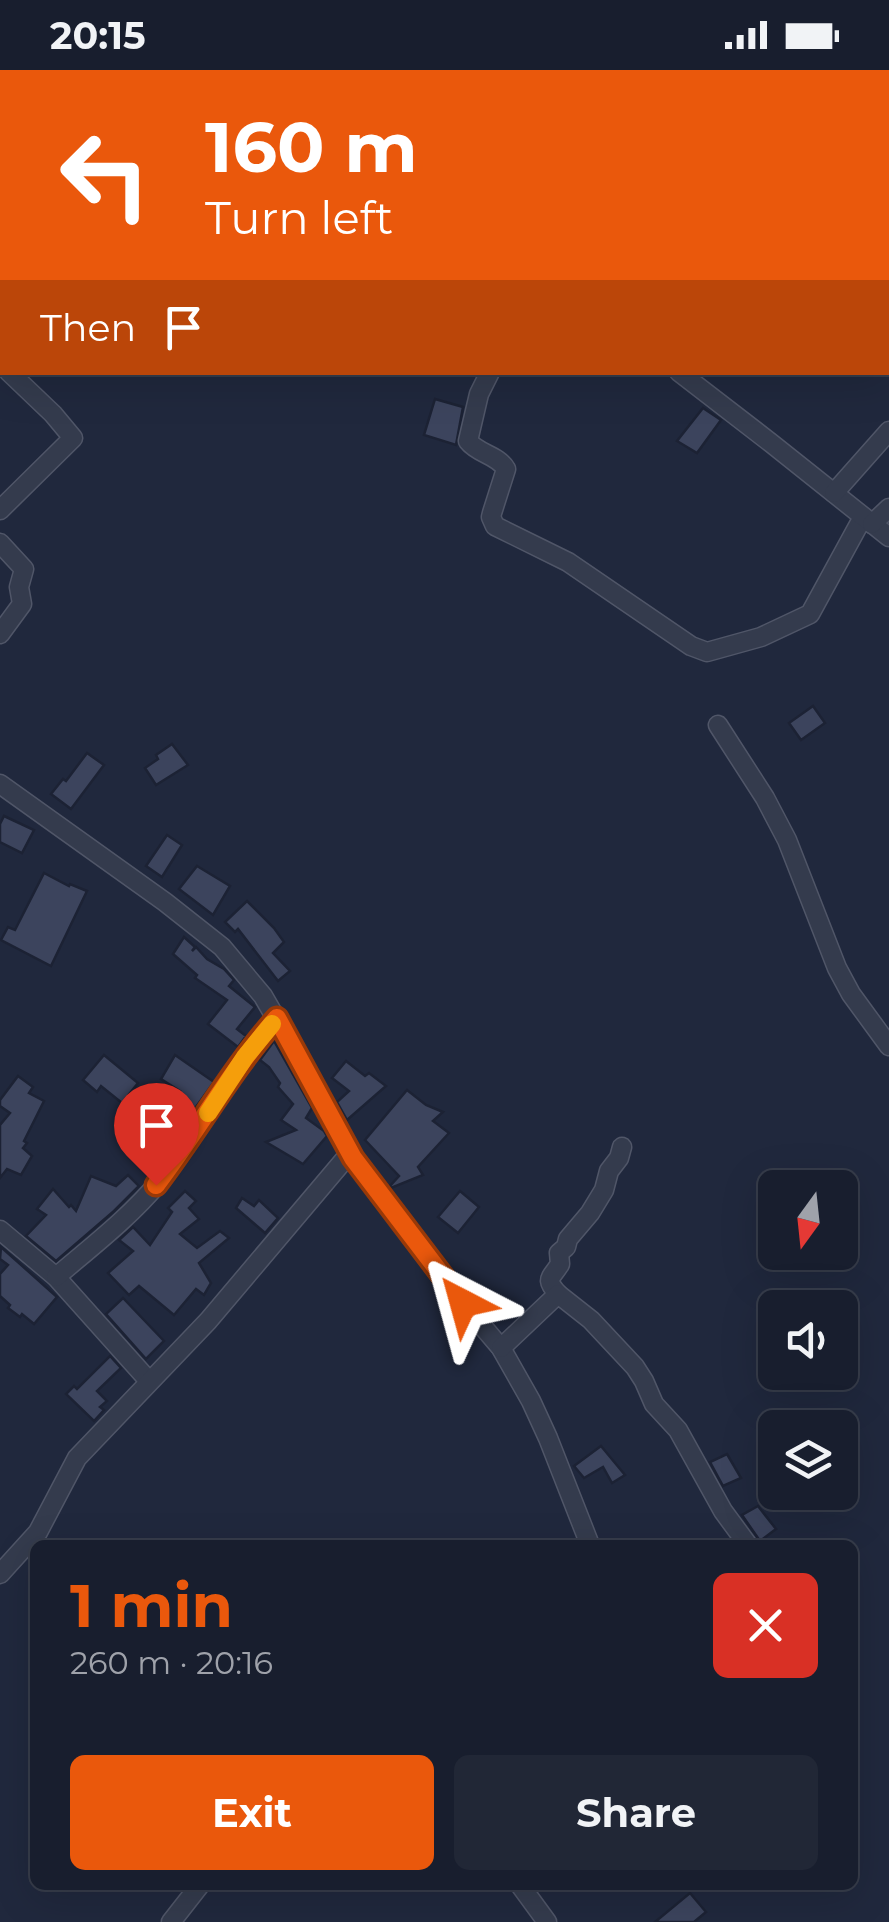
<!DOCTYPE html>
<html lang="en">
<head>
<meta charset="utf-8">
<style>
  :root { --surface:#181e2e; --page:#212736; --text:#f1f3f6; --muted:#9fa2aa; --line:#363c4a; --accent:#ea580c }
  body { margin:0; font-family:Montserrat,sans-serif; background:var(--page); color:var(--text); height:100vh; display:flex; flex-direction:column; font-size:38px; white-space:nowrap }
  * { box-sizing:border-box; margin:0 }
  p { font-size:32px; color:var(--muted) }
  .icon { flex:none; width:55px; height:55px; fill:none; stroke:currentColor; stroke-width:2; stroke-linecap:round; stroke-linejoin:round }
  .map { position:relative; flex:1; overflow:hidden }
  .drawer { position:absolute; left:30px; top:1470px; width:828px; height:350px; display:flex; flex-direction:column; background:var(--surface); border-radius:15px; box-shadow:0 10px 40px #0002,0 0 0 2px var(--line) }
  .drawer>* { flex:none }
  .guide { position:absolute; left:0px; top:0px; width:890px; height:305px; box-shadow:0 10px 40px #0002,0 0 0 2px var(--line); background:#ea580c; color:#fff; overflow:hidden }
  .needle { width:65px; rotate:195deg }
  .tools { position:absolute; left:758px; top:1100px; display:grid; gap:20px }
  .tools a { display:grid; place-items:center; width:100px; height:100px; border-radius:15px; background:var(--surface); box-shadow:0 10px 40px #0002,0 0 0 2px var(--line); font-size:50px }
  .pin { position:absolute; display:grid; place-items:center; width:85px; height:85px; color:#fff; margin:-102px -42px; border-radius:50% 50% 50% 0; rotate:-45deg; box-shadow:0 0 10px #0007 }
  .pin .icon { rotate:45deg }
  .me { position:absolute; width:110px; margin:-55px; rotate:321deg; stroke-linejoin:round; filter:drop-shadow(0 0 8px #0008) }
  .turn { display:flex; align-items:center; gap:35px; height:210px; padding:0 40px; font-size:45px }
  .turn .icon { width:130px; height:130px; stroke-width:2.5 }
  .turn b { display:block; font-size:70px; line-height:85px }
  .then { display:flex; align-items:center; height:95px; padding:0 40px; background:#0003; gap:20px; font-size:38px }
  .round { display:grid; place-items:center; flex:none; width:105px; height:105px; border-radius:15px; background:var(--page) }
  .head { display:flex; align-items:center; justify-content:space-between; height:170px; padding:0 40px }
  h1 { font-size:60px; font-weight:700; line-height:75px; color:var(--accent) }
  .primary-button { display:flex; gap:20px; margin-top:auto; padding:20px 40px }
  .primary-button a { flex:1; height:115px; border-radius:15px; background:var(--accent); color:#fff; font-size:40px; font-weight:700; line-height:115px; text-align:center }
  .primary-button a+a { background:var(--page); color:var(--text) }
  .status { display:flex; justify-content:space-between; align-items:center; height:70px; padding:0 50px; background:var(--surface); direction:ltr }
  .status svg { height:28px; fill:currentColor }
  .map>svg:first-child { display:block }
  .building { fill:#3c445d; stroke:#1c2234; stroke-width:2.5 }
  .lines { fill:none; stroke-linecap:round; stroke-linejoin:round }
  .minor-casing { stroke:#505668; stroke-width:21 }
  .minor { stroke:#343b4d; stroke-width:18 }
  .route-casing { stroke:#983908; stroke-width:25 }
  .route { stroke:#ea580c; stroke-width:18 }
  .slow { stroke:#f59e0b; stroke-width:18 }
</style>
</head>
<body>
<div class="status"><b>20:15</b><svg viewBox="0 0 49 12"><path d="M0 12V9h3v3zM5 12V6h3v6zM10 12V3h3v9zM15 12V0h3v12zM26 1h20v11H26zM47 4h2v5h-2z"/></svg></div>
<div class="map">
<svg width="889" height="1852" viewBox="0 0 889 1852">
  <rect width="100%" height="100%" fill="#20283d"/>
  <g class="building">
    <polygon points="435,329 463,337 456,375 424,365"/>
    <polygon points="703,338 721,350 697,383 677,371"/>
    <polygon points="813,636 825,653 801,670 789,653"/>
    <polygon points="172,674 188,695 156,715 145,698 158,689 156,685"/>
    <polygon points="87,683 104,695 71,739 51,724 63,709 66,711"/>
    <polygon points="4,746 34,760 22,783 0,772 0,754"/>
    <polygon points="167,765 182,775 162,807 146,796"/>
    <polygon points="197,796 230,816 213,845 179,819"/>
    <polygon points="44,803 69,816 70,814 87,821 51,896 1,870 8,857 15,860"/>
    <polygon points="247,831 274,858 284,872 273,883 290,901 278,911 238,859 235,862 225,852"/>
    <polygon points="184,867 195,877 192,881 196,877 207,889 224,899 234,910 229,916 255,937 237,959 246,966 238,977 208,954 227,930 195,908 197,905 173,884"/>
    <polygon points="274,971 312,1038 306,1048 324,1061 327,1066 303,1094 266,1072 296,1060 281,1050 293,1034 278,1017 280,1013 269,997 260,990"/>
    <polygon points="104,985 138,1013 122,1033 101,1016 97,1022 83,1010"/>
    <polygon points="175,985 214,1012 193,1041 175,1028 180,1021 161,1009"/>
    <polygon points="346,991 365,1006 369,1003 386,1016 347,1050 337,1032 349,1021 332,1008"/>
    <polygon points="18,1006 33,1017 29,1023 44,1031 24,1071 27,1073 23,1078 32,1086 21,1105 7,1099 0,1108 0,1055 10,1043 0,1036 0,1030"/>
    <polygon points="407,1020 426,1035 443,1042 433,1051 449,1063 418,1097 423,1105 391,1118 390,1116 399,1106 365,1070"/>
    <polygon points="141,1046 172,1074 164,1084 139,1069 136,1072 156,1092 150,1098 119,1071"/>
    <polygon points="128,1105 139,1116 114,1141 56,1191 26,1166 46,1145 37,1139 53,1119 69,1137 71,1135 76,1141 91,1106 116,1116"/>
    <polygon points="185,1121 196,1131 189,1138 199,1149 180,1164 197,1178 220,1161 229,1168 199,1193 211,1213 204,1225 196,1219 174,1245 139,1216 129,1225 108,1203 133,1181 119,1170 133,1157 150,1175 172,1142 168,1138"/>
    <polygon points="460,1121 479,1137 458,1163 438,1147"/>
    <polygon points="242,1128 254,1136 259,1130 278,1148 265,1163 236,1138"/>
    <polygon points="1,1177 57,1227 34,1254 22,1244 20,1247 8,1238 10,1235 0,1226 0,1204 8,1195 0,1189"/>
    <polygon points="123,1228 164,1271 146,1289 106,1244"/>
    <polygon points="110,1286 121,1298 97,1321 107,1331 100,1337 104,1340 94,1351 66,1324 74,1316 77,1319"/>
    <polygon points="601,1376 625,1405 612,1413 603,1397 584,1408 574,1396"/>
    <polygon points="727,1384 741,1408 723,1416 710,1392"/>
    <polygon points="758,1436 776,1459 760,1471 742,1445"/>
    <polygon points="690,1823 706,1842 694,1852 655,1852"/>
  </g>
  <g class="lines">
    <g class="minor-casing">
      <g id="minor">
        <polyline points="318,0 323,2"/>
        <polyline points="550,2 552,0"/>
        <path d="M490,302L479,324L468,371C478,384 498,385 506,399L492,443L491,447L495,456L568,492L691,576L707,582L761,567L810,544L863,447"/>
        <polyline points="679,302 771,373 889,467"/>
        <polyline points="834,423 889,361"/>
        <polyline points="0,440 73,368 53,344 9,302"/>
        <polyline points="872,454 889,438"/>
        <polyline points="0,473 24,499 19,517 22,534 0,564"/>
        <polyline points="718,655 765,728 787,770 837,898 851,924 889,976"/>
        <polyline points="0,714 165,832 222,877 263,926 296,983 350,1083 444,1211 501,1278 531,1331 548,1368 590,1475"/>
        <polyline points="0,1160 56,1207 149,1311"/>
        <path d="M56,1207C91,1177 129,1148 159,1112C201,1059 232,999 277,948"/>
        <path d="M558,1224C544,1208 551,1209 560,1194L559,1183L566,1177L568,1169L590,1143L604,1120L609,1101L619,1088L622,1077"/>
        <polyline points="501,1278 558,1224 591,1250 635,1297 644,1311 654,1334 678,1360 723,1441 748,1475"/>
        <polyline points="0,1504 38,1462 77,1388 208,1251 350,1083"/>
        <polyline points="520,1815 547,1852"/>
        <polyline points="171,1852 200,1815"/>
      </g>
    </g>
    <use href="#minor" class="minor"/>
  </g>
  <g class="lines">
    <g class="route-casing">
      <path id="route" d="M156,1115C198,1060 231,1000 277,948L353,1088L463,1233"/>
    </g>
    <use href="#route" class="route"/>
    <polyline class="slow" points="208,1043 245,987 272,954"/>
  </g>
</svg>
<div class="tools">
<a><svg class="needle" viewBox="-14 -14 28 28"><path d="M0-13l5 13h-10z" fill="#e53935"/><path d="M0 13l5-13h-10z" fill="#9fa2aa"/></svg></a>
<a><svg class="icon" aria-label="sound" viewBox="0 0 24 24"><path d="M4 9h4l5-4v14l-5-4H4zM17 9q2 3 0 6"/></svg></a>
<a><svg class="icon" aria-label="layers" viewBox="0 0 24 24"><path d="M12 4l9 5-9 5-9-5zM3 14l9 5 9-5"/></svg></a>
</div>
<div class="pin" style="left:156px;top:1115px;background:#d93025"><svg class="icon" aria-label="arrive" viewBox="0 0 24 24"><path d="M6 21V4h12l-3 4 3 4H6"/></svg></div>
<svg class="me" style="left:463px;top:1233px" viewBox="-20 -20 40 40"><path d="M0-17L14 15 0 8-14 15z" fill="#ea580c" stroke="#fff" stroke-width="4"/></svg>
<div class="guide">
<div class="turn"><svg class="icon" aria-label="left" viewBox="0 0 24 24"><path d="M17 20v-9H6M10 6l-5 5 5 5"/></svg><div><b>160 m</b>Turn left</div></div>
<div class="then">Then<svg class="icon" aria-label="arrive" viewBox="0 0 24 24"><path d="M6 21V4h12l-3 4 3 4H6"/></svg></div>
</div>
<section class="drawer">
<div class="head"><div><h1>1 min</h1><p>260 m · 20:16</p></div><a class="round" style="background:#d93025;color:#fff"><svg class="icon" aria-label="close" viewBox="0 0 24 24"><path d="M6 6l12 12M18 6L6 18"/></svg></a></div>
<div class="primary-button"><a>Exit</a><a>Share</a></div>
</section>
</div>
</body>
</html>
